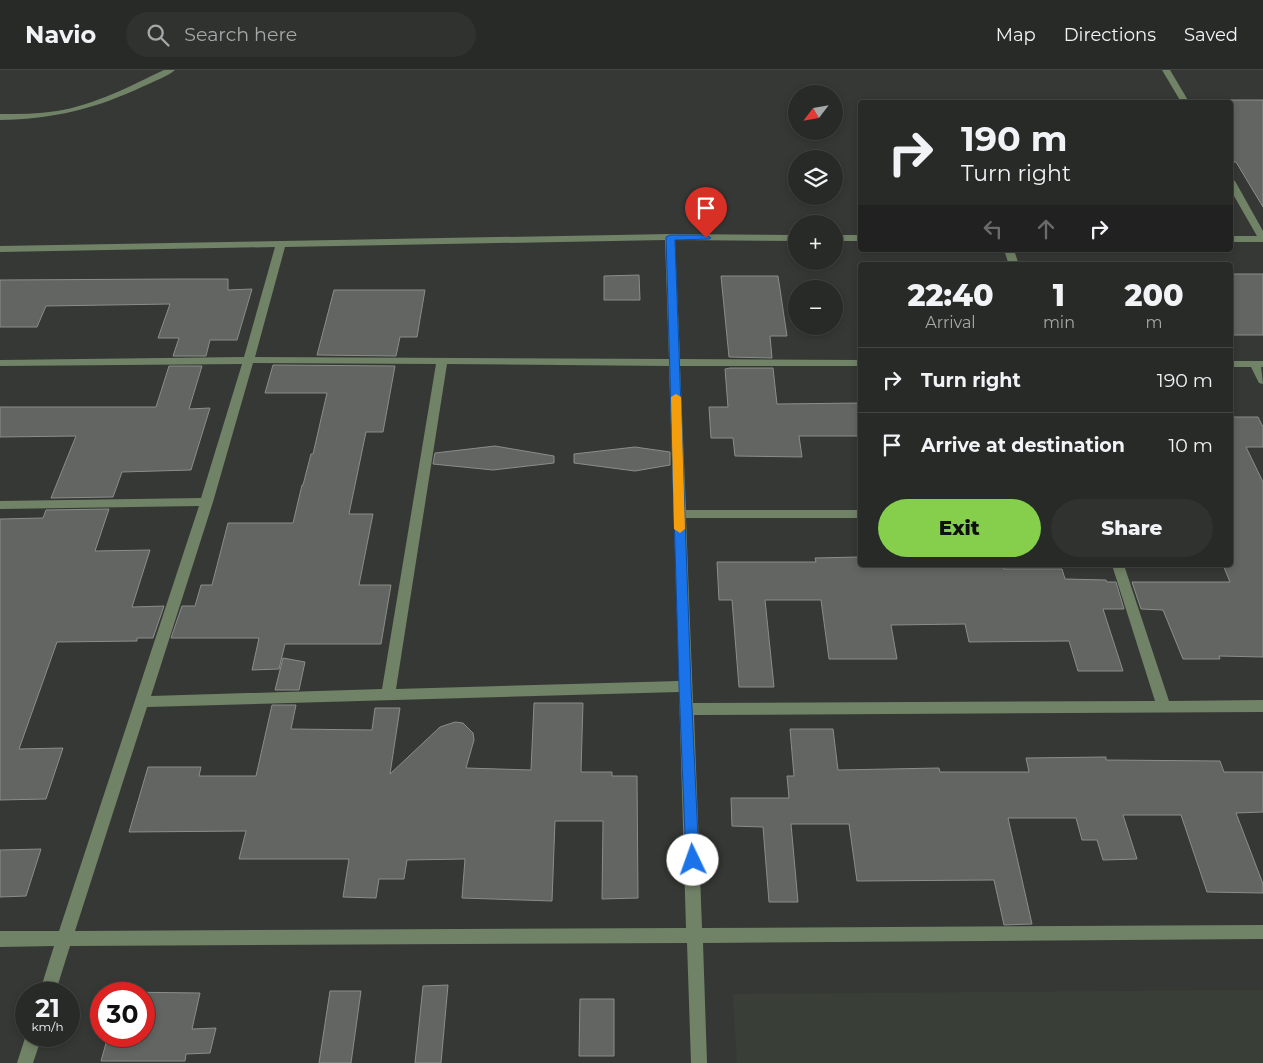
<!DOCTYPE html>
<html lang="en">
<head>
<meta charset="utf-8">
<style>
  :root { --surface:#282a28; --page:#303230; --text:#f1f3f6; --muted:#a5a7a8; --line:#444645; --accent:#85cf4d }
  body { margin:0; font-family:Montserrat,sans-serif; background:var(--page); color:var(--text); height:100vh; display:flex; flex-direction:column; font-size:19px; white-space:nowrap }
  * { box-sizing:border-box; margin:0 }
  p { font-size:16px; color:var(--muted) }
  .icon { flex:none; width:28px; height:28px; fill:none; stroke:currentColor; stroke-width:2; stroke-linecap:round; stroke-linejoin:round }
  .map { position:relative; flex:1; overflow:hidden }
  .details { position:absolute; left:858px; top:192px; width:375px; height:305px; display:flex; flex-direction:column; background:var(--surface); border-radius:5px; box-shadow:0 2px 8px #0003,0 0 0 1px var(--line) }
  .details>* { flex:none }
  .guide { position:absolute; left:858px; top:30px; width:375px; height:152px; border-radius:5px; box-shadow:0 2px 8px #0003,0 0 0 1px var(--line); background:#282a28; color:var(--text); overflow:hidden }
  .needle { width:32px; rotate:239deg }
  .fabs { position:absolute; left:788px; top:15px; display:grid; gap:10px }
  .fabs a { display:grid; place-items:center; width:55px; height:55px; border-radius:50%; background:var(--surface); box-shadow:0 2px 8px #0003,0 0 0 1px var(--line); font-size:25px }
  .speed { position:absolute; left:15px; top:912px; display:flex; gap:10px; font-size:25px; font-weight:700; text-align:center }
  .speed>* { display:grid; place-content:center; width:65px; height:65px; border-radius:50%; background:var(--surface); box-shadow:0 2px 8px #0003,0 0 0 1px var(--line); line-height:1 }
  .speed small { font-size:12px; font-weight:400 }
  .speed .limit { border:8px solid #d22; background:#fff; color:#111 }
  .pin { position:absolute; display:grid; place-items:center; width:42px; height:42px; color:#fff; margin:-51px -21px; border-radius:50% 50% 50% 0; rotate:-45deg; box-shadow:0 0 5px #0007 }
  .pin .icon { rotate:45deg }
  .me { position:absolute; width:55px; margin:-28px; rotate:357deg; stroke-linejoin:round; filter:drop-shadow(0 0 4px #0008) }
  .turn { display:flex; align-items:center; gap:18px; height:105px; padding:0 20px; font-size:22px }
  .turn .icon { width:65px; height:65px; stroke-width:2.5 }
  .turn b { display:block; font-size:35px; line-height:42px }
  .lanes { display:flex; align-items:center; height:48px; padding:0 20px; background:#0003; justify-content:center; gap:25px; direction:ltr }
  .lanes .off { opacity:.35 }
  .eta { display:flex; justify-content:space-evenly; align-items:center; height:85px; text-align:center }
  .eta b { font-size:30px; font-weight:800; line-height:35px }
  .action { display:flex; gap:10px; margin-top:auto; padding:10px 20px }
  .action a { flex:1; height:58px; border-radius:30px; background:var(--accent); color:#111; font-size:20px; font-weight:800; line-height:58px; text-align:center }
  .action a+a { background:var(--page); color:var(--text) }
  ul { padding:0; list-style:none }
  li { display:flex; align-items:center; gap:15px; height:65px; padding:0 20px; border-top:1px solid var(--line) }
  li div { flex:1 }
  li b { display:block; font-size:19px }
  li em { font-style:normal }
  header { display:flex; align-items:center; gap:30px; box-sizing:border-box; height:70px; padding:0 25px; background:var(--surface); border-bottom:1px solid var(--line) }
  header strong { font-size:24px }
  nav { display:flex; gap:28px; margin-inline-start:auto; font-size:18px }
  .search { width:350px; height:45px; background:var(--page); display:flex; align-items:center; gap:12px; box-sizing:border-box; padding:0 18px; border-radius:28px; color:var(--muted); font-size:19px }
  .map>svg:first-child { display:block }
  .built { fill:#393f36 }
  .building { fill:#636562; stroke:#8b8d89 }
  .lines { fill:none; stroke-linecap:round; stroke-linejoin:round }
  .minor { fill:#718367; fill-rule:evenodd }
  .route { fill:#1a73e8; stroke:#114b97 }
  .slow { fill:#f59e0b }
</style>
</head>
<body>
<header>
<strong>Navio</strong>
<div class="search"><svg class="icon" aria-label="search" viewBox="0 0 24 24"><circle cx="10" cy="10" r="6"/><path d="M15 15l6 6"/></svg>Search here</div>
<nav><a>Map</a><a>Directions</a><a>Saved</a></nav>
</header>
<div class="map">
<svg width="1263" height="993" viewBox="0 0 1263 993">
  <rect width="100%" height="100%" fill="#363835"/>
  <polygon class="built" points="1263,920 1263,993 737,993 733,924"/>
  <g class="building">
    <polygon points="1230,30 1263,30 1263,137 1236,92 1230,92"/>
    <rect x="1230" y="204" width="33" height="61"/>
    <polygon points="639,205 640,230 604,230 604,206"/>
    <polygon points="721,206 778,206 787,266 770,266 772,288 729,287"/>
    <polygon points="177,209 228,209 228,220 252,219 237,270 210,270 206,286 173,286 179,268 158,268 170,234 46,236 37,257 0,257 0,210"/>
    <polygon points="334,220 425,220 417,267 400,267 396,286 317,285"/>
    <polygon points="273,295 395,296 383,362 366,362 349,444 373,444 359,515 391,515 381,574 285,574 279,599 252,600 259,568 171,568 182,536 195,536 201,515 212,515 228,453 293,453 302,415 303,415 311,384 313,384 327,323 265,323"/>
    <polygon points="169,296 202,296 189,339 210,338 191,400 122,402 113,427 51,428 76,366 0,367 0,337 156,337"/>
    <polygon points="730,298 773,298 777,334 860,333 860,366 799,366 802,387 735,386 733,368 711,368 709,337 728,337 725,299"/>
    <polygon points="1230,344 1231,347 1258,347 1263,357 1263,377 1246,377 1263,412 1263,587 1219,586 1220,589 1183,589 1163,540 1141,539 1132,512 1230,512 1223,495 1230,495"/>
    <polygon points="495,376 554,386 554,393 493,400 433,394 435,383"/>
    <polygon points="635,377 670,382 670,395 635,401 574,393 574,384"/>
    <polygon points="109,439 95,481 150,480 132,537 164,536 153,568 137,568 137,571 57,572 19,679 63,678 46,729 0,730 0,449 43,448 46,440"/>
    <polygon points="858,487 859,495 1003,495 1004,499 1062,499 1065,509 1106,510 1107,512 1116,512 1124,539 1103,539 1123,601 1078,601 1069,571 969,572 965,554 891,555 897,589 829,589 821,530 765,530 774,617 739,617 732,530 719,530 717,492 816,492 815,488"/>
    <polygon points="283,588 305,592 299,620 275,620"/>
    <polygon points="534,633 583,633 581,702 612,702 612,706 637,706 638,828 602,829 603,751 555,751 552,831 462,828 465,789 407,790 404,809 379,809 376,828 343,827 349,789 239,789 246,761 129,762 148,697 201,697 199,706 256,706 272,635 296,635 291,659 372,660 375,638 400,638 390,704 440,657 455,652 463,653 473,663 474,670 466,698 531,700"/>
    <polygon points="790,659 833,659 838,700 939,698 940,702 1029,702 1026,688 1106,687 1106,690 1220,691 1224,702 1263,702 1263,742 1236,743 1263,814 1263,823 1207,822 1181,745 1123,745 1137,789 1103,790 1097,770 1082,770 1076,748 1008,748 1032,854 1004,855 994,810 857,811 849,754 791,754 798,832 769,832 763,757 732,756 731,728 789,728 787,706 794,706"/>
    <polygon points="41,779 26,826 0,827 0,780"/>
    <polygon points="448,915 441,993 415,993 423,916"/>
    <polygon points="330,921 361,921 351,993 319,993"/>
    <polygon points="120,922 200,923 192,959 216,958 210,983 186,984 185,991 101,991 108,966 144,966 144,924 120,924"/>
    <polygon points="580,929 614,929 614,986 579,986"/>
  </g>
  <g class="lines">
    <g class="minor">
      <path d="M164,0H175C167,7 154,11 144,16C95,39 54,49 0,50V44C19,44 38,44 57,41C95,35 130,16 164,0Z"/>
      <polygon points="1162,0 1170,0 1189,32 1181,32"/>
      <polygon points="1230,108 1235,111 1263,161 1263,172 1230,172 1230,166 1257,166 1230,119"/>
      <path d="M670,164L796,165V171L675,170L680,289L860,290V296H680L686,440H860V448H686L693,633L1155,631L1112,495H1124L1169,631L1263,630V642L694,645L702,858L1263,855V869L703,873L707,993H691L687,873L70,876L55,924H39L54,876L0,877V861H59L199,436L0,439V431L201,428L242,294L0,296V290L244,287L275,177L0,182V176ZM665,170L669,289L255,287L285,177ZM253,293L436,294L382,619L151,626L213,432ZM447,294L669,296L679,611L396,619ZM679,622L686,858L75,861L147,637Z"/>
      <rect x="834" y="165" width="26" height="6"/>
      <polygon points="1004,180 1014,180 1019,195 1009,195"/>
      <polygon points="1230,291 1263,291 1263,297 1261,297 1263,314 1259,313 1251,297 1230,297"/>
      <polygon points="26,965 26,966 42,966 33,993 17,993"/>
    </g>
  </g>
  <polygon class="route" points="706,165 711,168 709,169 675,170 691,616 699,790 697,794 693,796 688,794 686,790 679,616 666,167 670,165"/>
  <polygon class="slow" points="676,324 681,327 685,459 680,463 674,459 671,327"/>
</svg>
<div class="fabs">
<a><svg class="needle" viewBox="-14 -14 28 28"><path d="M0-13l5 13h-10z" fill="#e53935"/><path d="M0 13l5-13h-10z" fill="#a5a7a8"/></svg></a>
<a><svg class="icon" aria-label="layers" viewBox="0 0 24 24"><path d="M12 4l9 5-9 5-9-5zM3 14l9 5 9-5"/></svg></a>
<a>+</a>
<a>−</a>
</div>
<div class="speed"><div>21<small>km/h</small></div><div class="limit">30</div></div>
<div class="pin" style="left:706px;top:168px;background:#d93025"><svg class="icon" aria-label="arrive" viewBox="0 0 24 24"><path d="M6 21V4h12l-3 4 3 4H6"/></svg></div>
<svg class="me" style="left:693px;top:790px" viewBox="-20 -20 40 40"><circle r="19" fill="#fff"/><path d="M0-13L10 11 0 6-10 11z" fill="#1a73e8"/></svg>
<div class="guide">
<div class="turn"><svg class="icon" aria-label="right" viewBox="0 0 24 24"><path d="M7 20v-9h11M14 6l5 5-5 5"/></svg><div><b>190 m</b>Turn right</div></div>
<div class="lanes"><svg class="icon off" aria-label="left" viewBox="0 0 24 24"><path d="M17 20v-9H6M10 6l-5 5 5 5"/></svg><svg class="icon off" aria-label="ahead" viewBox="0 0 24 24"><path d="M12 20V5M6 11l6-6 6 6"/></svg><svg class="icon" aria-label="right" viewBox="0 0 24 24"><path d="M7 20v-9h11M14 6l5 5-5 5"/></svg></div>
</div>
<section class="details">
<div class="eta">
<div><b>22:40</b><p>Arrival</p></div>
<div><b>1</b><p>min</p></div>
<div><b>200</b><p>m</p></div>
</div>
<ul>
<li><svg class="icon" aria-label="right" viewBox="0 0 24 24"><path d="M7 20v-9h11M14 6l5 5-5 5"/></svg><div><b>Turn right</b></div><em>190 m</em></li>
<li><svg class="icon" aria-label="arrive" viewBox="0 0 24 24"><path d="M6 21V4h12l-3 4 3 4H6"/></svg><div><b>Arrive at destination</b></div><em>10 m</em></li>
</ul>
<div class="action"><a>Exit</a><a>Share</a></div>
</section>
</div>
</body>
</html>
